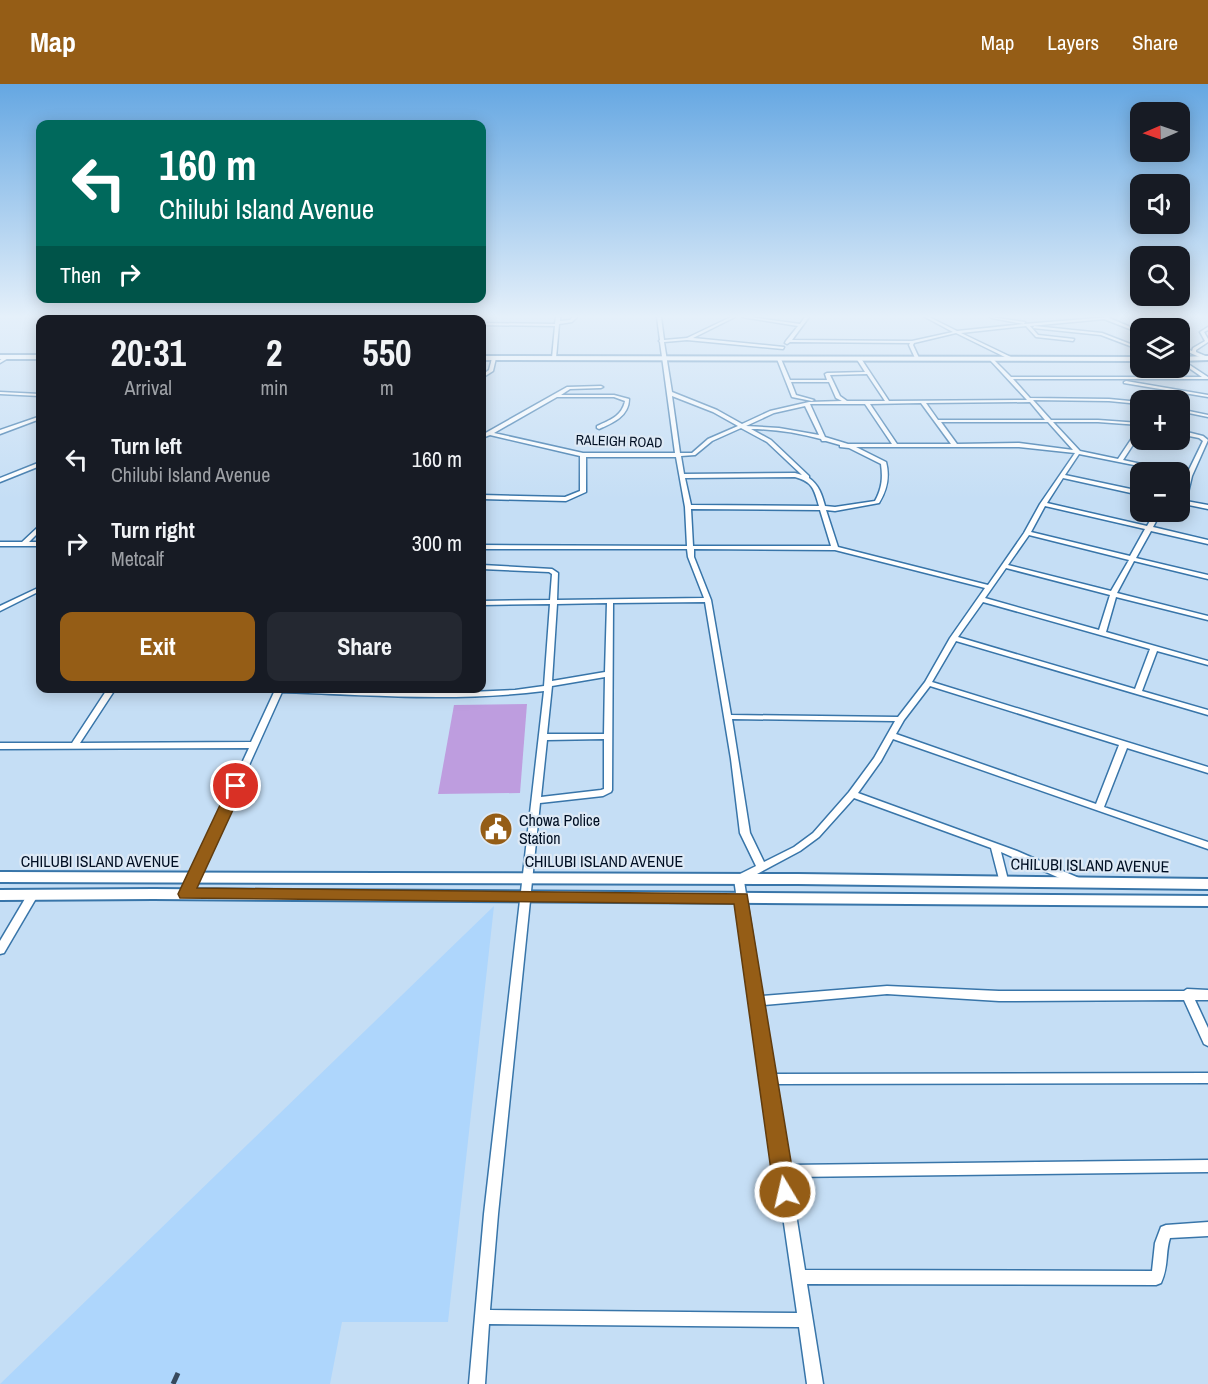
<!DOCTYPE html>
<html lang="en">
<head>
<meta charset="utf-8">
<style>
  :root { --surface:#171b24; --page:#242831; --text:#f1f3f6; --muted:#9ea1a6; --accent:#955d16 }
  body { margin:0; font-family:"Archivo Narrow",sans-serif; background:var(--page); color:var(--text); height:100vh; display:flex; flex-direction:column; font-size:22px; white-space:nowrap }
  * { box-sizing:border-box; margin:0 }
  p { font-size:20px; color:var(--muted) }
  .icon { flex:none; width:33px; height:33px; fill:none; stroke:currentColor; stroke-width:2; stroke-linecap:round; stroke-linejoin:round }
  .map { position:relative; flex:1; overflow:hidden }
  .side { position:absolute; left:36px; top:231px; width:450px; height:378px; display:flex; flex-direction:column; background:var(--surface); border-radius:12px; box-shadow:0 3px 15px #0003 }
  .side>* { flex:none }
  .banner { position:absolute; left:36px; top:36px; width:450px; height:183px; border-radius:12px; box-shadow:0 3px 15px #0003; background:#00695c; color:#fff; overflow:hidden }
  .needle { width:39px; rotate:268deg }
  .controls { position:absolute; left:1130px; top:18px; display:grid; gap:12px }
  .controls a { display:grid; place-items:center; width:60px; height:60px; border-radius:12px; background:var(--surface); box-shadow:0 3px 15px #0003; font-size:30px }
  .pin { position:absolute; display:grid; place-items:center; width:51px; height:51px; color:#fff; margin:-26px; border:3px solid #fff; border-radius:50%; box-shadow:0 2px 6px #0007 }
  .me { position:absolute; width:66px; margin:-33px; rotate:351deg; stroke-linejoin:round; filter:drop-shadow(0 0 4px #0008) }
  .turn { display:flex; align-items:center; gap:21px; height:126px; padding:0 24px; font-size:27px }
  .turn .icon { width:78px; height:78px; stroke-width:2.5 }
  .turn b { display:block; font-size:42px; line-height:51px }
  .then { display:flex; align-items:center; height:57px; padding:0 24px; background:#0003; gap:12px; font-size:22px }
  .eta { display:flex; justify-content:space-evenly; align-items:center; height:102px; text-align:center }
  .eta b { font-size:36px; font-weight:700; line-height:42px }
  .action { display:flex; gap:12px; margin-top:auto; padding:12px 24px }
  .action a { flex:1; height:69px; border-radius:12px; background:var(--accent); color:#fff; font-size:24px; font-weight:700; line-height:69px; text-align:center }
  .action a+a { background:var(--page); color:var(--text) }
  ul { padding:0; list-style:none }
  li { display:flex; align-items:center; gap:18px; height:84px; padding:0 24px }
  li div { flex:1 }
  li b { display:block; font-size:22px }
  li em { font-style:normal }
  header { display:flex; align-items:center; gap:36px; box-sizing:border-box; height:84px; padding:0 30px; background:var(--accent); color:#fff }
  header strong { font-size:28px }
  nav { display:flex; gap:33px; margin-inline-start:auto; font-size:21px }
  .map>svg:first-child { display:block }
  .built { fill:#aed6fc }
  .green { fill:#be9ddf }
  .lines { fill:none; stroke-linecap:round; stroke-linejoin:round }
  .minor-casing { stroke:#3875a9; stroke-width:3 }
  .tertiary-casing { stroke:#3875a9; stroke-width:4 }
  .minor { fill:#fff; fill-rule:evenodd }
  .tertiary { fill:#fff; fill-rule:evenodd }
  .rail { stroke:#37495d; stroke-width:5; stroke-dasharray:20 10; stroke-linecap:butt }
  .route { fill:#955d16; stroke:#613c0e; stroke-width:1.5 }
  .labels { text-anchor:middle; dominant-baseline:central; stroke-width:4.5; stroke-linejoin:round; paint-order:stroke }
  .far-street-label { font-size:14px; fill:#000f23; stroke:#dde9f5 }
  .poi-label { font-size:16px; fill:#000f23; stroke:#dde9f5; text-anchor:start }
  .street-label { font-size:16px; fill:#000f23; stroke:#dde9f5 }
</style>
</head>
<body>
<header>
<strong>Map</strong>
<nav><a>Map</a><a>Layers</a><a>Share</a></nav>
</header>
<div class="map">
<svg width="1208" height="1300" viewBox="0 0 1208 1300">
  <rect width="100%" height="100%" fill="#c5def5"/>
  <polygon class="built" points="494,822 448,1238 342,1238 330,1300 0,1300"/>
  <polygon class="green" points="527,620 520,709 438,710 454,621"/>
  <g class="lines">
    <g class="minor-casing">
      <g id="minor">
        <polygon points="98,233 102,233 100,236 95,236"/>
        <polygon points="367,233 371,233 370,236 366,236"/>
        <polygon points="556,233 560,233 560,237 570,236 573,233 577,233 572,238 559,240 556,274 554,275 552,274 555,242 482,241 482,239 555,240"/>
        <path d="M657,233H661L664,256L687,254L731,233H735L693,254L784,263L783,265L687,256L664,258L672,308L717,326L742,340L770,327L809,318L842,317L836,314L829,298H791L796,311L814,316L812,317L792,313L777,275L779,274L781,275L790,296H827L825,290L827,289L865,288L856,274L860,273L889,317L1027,316L990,276V275L992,274L1011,293H1202L1179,277V274L1208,293V295H1013L1030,314L1109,315L1140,318V320L1109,317L1033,316L1051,336H1098L1140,339V341L1098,338H1053L1080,367L1118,375L1138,345L1140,344V350L1123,376L1178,388H1169L1079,370L1065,391L1140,407V411L1063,394L1047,419L1147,442L1155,428H1161L1153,443L1208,456V460L1151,447L1136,474L1208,491V495L1134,477L1117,509L1208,532V536L1116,513L1106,548L1208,577V581L1157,567L1142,607L1208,626V631L956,557L932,598L1208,683V689L1127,664L1104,723L1208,758V765L893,655L881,677L858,709L1017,767L1079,794L1081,797L1079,800L1076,801L1073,800L1001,768L1008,796L1006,799L1003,800L1000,799L991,764L854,714L819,753L800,767L744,797L762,912L887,902L999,907H1184L1187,905L1208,906V916H1195L1208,944V962L1204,960L1184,916L999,917L887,910L764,921L774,990L1208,989V999L776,1000L788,1081L1208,1076V1088L790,1093L805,1186L1152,1187L1155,1159L1161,1143L1166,1141L1208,1138V1152L1170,1154C1165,1170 1169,1181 1161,1199L1156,1201L807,1200L823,1300H807L799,1243L489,1240L485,1300H469L484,1130L544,607C457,618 369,611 282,608L191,810L190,813L186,814L182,813L181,810L249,664L0,665V659H72L108,604H116L80,659L251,658L276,604L448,609L515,606L544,602L550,520L482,521V517L550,516L552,490L549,488L482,485V481L552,485L558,489L557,516L704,514L688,473L687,465H482V461L687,462L685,423L676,373H586V408L566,417L482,415V411L565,413L580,407V372L490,351L482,354V351L567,303L601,302L603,303L601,304L570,305L561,311H614L629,315C629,332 613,339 599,345L597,344V342C610,336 622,332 625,317L614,313H557L494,349L583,369H675L660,258L659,257L660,256ZM867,290L885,317H847L840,312L830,291ZM672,312L713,328L738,342L708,355L692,369H680ZM1030,318L1045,336H938L926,319ZM921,319L951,360H897L870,320ZM810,320H865L892,360H848L825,353ZM805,322L819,351L779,344L746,342L774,329ZM941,338H1048L1073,366L1019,359L957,360ZM741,344L767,358L802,391L795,389L684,390L681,372L695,371L712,357ZM751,345C774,345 798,349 821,355L822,357H826L840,361V363L849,364L881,380C883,394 882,404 875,417L835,423L825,422C822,411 819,401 809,394V392L771,356ZM856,363H1019L1075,369L1040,420L1024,449L988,501L838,463L826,426L835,427L879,419C887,406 890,393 886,378ZM795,393C813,398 814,405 819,422L691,421L685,394ZM1045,422L1145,445L1130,472L1031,448ZM691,425L820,426L831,462H693ZM1029,451L1129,476L1111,507L1008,481ZM694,465L835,466L985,504L950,554L925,598L898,633L731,631L711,516L694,473ZM1006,484L1110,511L1099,546L985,514ZM705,518L731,675L740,749L756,782L736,792L734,795L797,1229L490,1226L498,1130L540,719L603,712L611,708L612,706L613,519ZM983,518L1150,565L1135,605L958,553ZM607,519L605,588L552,597L557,520ZM605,593L604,650H547L552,602ZM930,602L1119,661L1096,720L896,650L904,636ZM732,635L895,637L874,674L849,708L813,749L794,763L764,778L750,749ZM604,655V705L601,706L541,713L547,656Z"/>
        <polygon points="742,233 750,233 800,240 805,233 809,233 792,256 912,257 953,248 925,233 929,233 957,247 1024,240 992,234 990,233 1025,238 1024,240 1110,233 1109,234 1140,247 1140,249 1104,235 1030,242 1038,251 1074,255 1073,257 1036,253 1026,242 961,249 1013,274 1013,275 1011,276 956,249 914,259 913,261 919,274 917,275 915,274 909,261 910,259 790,258 787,260 785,259 786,257 798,242"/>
        <polygon points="1034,242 1102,249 1133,261 1130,262 1101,251 1033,244"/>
        <polygon points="1208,243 1208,246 1204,248 1208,255 1208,258 1196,266 1196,268 1208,273 1208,275 1204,275 1179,264 1179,262 1192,267 1193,264 1205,257 1200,248"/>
        <polygon points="6,272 10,273 0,279 0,276"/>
        <polygon points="494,273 496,274 493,287 482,294 482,291 489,286 492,274"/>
        <polygon points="1126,297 1208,311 1208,313 1124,299 1124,298"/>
        <polygon points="0,308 40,310 40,312 0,310"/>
        <polygon points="1179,325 1208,331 1208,333 1179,327"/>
        <polygon points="38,333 40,333 40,335 0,350 0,346"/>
        <polygon points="1179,346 1203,352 1208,356 1192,392 1186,417 1208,421 1208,425 1179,419 1186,392 1203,357 1199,354 1179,350"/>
        <polygon points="38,379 40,379 40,382 0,398 0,394"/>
        <polygon points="40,442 40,447 29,458 40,458 40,462 0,462 0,458 22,458 38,443"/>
        <polygon points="40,503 40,507 0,527 0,522"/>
        <polygon points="33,807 37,808 38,811 4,869 0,870 0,857 29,808"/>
      </g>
    </g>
    <g class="tertiary-casing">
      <g id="tertiary">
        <rect x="0" y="271" width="40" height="4"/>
        <polygon points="482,272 1140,273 1140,277 482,276"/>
        <polygon points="1208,272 1208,276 1179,277 1179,273"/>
        <polygon points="0,788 798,790 1208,795 1208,805 798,800 0,798"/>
        <polygon points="153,805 1208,812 1208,822 153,815 0,816 0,806"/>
      </g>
    </g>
    <use href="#minor" class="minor"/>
    <use href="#tertiary" class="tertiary"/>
    <polyline class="rail" points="173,1300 178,1289"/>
  </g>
  <linearGradient id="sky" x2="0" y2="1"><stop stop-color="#65a7e2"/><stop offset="0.56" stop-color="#e5f0fa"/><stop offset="1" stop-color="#e5f0fa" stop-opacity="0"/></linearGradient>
  <rect width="1208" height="415" fill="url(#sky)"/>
  <polygon class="route" points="236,697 244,702 197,804 747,810 796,1108 792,1116 785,1119 777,1116 774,1108 734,820 180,814 178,810 229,702"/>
  <defs>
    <g id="civic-disc" transform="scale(1.725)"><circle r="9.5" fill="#955d16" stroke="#dde9f5"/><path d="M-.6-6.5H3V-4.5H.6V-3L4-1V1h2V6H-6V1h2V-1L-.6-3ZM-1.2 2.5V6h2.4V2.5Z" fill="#fff"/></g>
  </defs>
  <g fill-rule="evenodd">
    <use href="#civic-disc" x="496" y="745"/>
  </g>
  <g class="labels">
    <g class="far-street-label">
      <text transform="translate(619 357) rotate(2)">RALEIGH ROAD</text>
    </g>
    <g class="poi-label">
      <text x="519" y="736">Chowa Police<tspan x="519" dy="18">Station</tspan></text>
    </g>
    <g class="street-label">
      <text x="100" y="777">CHILUBI ISLAND AVENUE</text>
      <text x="604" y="777">CHILUBI ISLAND AVENUE</text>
      <text transform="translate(1090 781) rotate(1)">CHILUBI ISLAND AVENUE</text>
    </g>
  </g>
</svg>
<div class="controls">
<a><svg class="needle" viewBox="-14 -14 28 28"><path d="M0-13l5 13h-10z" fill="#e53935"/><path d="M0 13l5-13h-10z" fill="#9ea1a6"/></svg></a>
<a><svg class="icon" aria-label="sound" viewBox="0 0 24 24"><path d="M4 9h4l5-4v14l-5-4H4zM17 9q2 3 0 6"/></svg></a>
<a><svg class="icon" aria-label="search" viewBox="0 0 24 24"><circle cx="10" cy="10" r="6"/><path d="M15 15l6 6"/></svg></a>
<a><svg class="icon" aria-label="layers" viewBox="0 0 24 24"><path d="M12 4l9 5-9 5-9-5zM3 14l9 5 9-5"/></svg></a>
<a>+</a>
<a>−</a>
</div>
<div class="pin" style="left:236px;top:702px;background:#d93025"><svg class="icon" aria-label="arrive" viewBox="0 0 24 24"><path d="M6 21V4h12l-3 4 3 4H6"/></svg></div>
<svg class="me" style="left:785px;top:1108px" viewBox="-20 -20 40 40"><circle r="17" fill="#955d16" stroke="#fff" stroke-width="3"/><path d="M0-11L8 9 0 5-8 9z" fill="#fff"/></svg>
<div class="banner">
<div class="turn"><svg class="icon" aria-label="left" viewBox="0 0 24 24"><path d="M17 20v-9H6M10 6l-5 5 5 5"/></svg><div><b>160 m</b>Chilubi Island Avenue</div></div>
<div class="then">Then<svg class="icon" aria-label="right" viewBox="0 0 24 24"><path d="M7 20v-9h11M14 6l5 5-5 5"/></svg></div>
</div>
<section class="side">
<div class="eta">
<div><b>20:31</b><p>Arrival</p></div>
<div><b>2</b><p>min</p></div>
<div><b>550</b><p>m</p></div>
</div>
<ul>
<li><svg class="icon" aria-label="left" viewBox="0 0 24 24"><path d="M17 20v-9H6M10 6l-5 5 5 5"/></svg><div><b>Turn left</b><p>Chilubi Island Avenue</p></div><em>160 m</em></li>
<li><svg class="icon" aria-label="right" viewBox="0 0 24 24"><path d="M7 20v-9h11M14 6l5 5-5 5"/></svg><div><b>Turn right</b><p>Metcalf</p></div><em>300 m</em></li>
</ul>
<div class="action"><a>Exit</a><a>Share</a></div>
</section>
</div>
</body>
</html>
